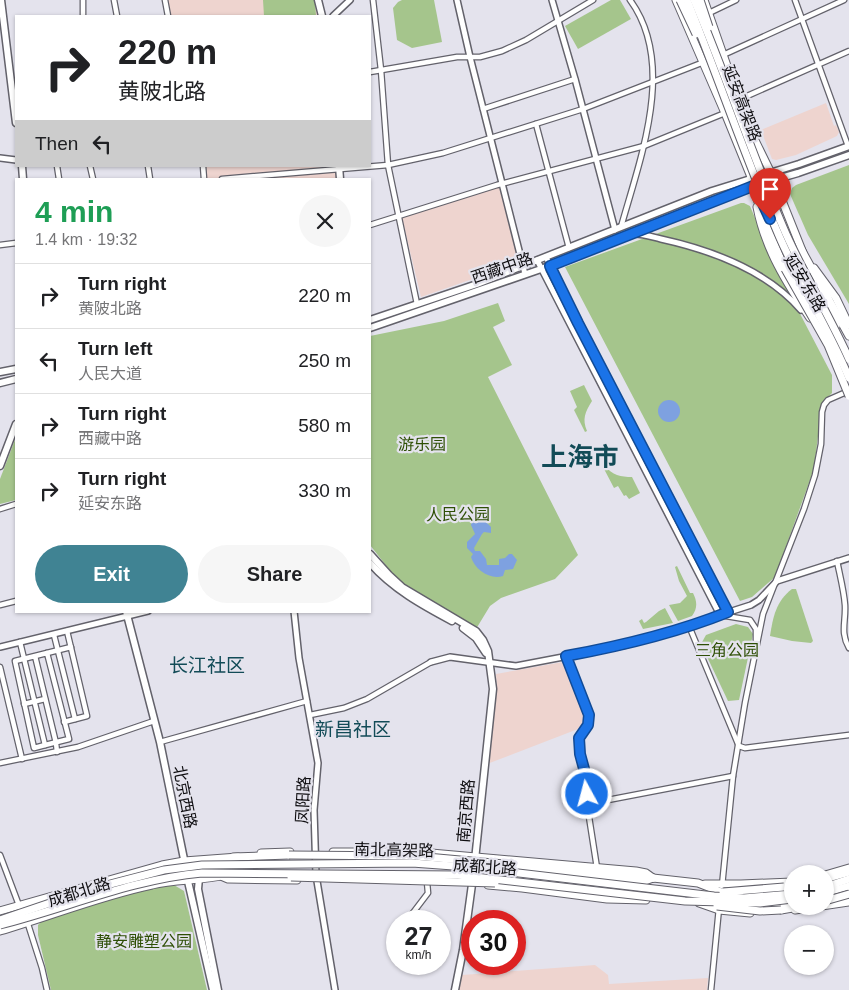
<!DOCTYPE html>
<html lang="en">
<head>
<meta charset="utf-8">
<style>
  :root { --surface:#fff; --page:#f6f6f6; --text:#202124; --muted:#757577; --line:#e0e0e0; --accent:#408393 }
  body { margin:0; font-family:Arial,"Noto Sans SC",sans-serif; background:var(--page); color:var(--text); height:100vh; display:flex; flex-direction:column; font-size:19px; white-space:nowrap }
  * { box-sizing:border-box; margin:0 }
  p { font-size:16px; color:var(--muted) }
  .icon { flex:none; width:28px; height:28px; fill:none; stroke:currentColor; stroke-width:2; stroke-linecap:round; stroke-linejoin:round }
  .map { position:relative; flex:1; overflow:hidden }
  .details { position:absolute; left:15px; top:178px; width:356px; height:435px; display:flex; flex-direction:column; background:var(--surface); border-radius:0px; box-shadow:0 1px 4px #0004 }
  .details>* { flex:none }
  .guide { position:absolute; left:15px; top:15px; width:356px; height:152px; border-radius:0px; box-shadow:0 1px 4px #0004; background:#fff; color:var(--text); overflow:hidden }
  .buttons { position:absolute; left:784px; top:865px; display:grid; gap:10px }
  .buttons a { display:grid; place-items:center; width:50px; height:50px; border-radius:50%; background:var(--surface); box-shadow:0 1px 4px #0004; font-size:25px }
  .speed { position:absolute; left:386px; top:910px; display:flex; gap:10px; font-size:25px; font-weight:700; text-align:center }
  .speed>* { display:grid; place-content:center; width:65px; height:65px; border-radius:50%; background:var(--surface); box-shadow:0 1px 4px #0004; line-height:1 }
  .speed small { font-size:12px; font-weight:400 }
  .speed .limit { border:8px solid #d22; background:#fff; color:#111 }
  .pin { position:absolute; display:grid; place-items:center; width:42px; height:42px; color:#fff; margin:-51px -21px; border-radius:50% 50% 50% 0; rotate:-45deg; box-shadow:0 0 5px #0007 }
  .pin .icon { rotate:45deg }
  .me { position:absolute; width:55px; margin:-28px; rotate:353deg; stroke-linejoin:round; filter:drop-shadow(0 0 4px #0008) }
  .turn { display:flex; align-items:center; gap:18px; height:105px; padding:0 20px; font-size:22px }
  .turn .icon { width:65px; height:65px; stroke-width:2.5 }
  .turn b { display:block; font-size:35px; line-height:42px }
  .then { display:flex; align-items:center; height:48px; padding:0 20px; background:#0003; gap:10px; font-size:19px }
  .round { display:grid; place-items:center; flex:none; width:52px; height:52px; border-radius:26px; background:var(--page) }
  .head { display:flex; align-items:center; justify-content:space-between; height:85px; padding:0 20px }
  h1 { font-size:30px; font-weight:800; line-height:38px; color:#1e9e55 }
  .button { display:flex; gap:10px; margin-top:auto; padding:10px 20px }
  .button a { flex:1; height:58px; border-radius:30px; background:var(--accent); color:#fff; font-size:20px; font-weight:800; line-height:58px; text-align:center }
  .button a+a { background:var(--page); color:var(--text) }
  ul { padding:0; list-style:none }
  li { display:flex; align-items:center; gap:15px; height:65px; padding:0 20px; border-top:1px solid var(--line) }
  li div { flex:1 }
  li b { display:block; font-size:19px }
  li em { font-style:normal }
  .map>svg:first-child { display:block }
  .commercial { fill:#eed4cf }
  .green { fill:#a5c58c }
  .water { fill:#7ea1e0 }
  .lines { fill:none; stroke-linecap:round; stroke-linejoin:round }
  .minor-casing { stroke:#63626b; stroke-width:7 }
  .tertiary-casing { stroke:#63626b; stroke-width:8 }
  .secondary-casing { stroke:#63626b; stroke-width:9 }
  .primary-casing { stroke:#63626b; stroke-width:9 }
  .trunk-casing { stroke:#63626b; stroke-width:9 }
  .minor { stroke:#fff; stroke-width:4.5 }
  .tertiary { stroke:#fff; stroke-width:5 }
  .secondary { stroke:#fff; stroke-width:6 }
  .primary { stroke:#fff; stroke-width:7 }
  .trunk { stroke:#fff; stroke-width:7 }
  .trunk-bridge-casing { stroke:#63626b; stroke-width:9; stroke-linecap:butt }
  .trunk-bridge { stroke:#fff; stroke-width:7 }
  .route-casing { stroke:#114b97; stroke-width:12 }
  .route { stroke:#1a73e8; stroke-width:9 }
  .labels { text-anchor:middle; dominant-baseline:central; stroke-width:4.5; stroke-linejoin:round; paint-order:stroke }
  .street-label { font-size:16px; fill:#0f0e11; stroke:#e4e3ed }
  .park-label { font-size:16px; fill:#2e4f05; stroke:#e4e3ed }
  .quarter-label { font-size:19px; fill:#124b57; stroke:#e4e3ed }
  .town-label { font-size:26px; font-weight:bold; fill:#124b57; stroke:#e4e3ed }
</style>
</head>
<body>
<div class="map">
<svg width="849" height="990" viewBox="0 0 849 990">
  <rect width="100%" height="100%" fill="#e4e3ed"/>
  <g class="commercial">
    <polygon points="165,0 318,0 321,16 168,16"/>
    <polygon points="826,103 834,126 836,125 839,132 837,136 796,155 776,160 772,159 761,130"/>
    <polygon points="203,166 339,166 340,179 204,179"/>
    <polygon points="499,186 517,256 515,263 513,265 421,297 402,218"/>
    <polygon points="563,662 583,707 585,718 582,724 578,729 487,764 497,689 496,674"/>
    <polygon points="595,965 608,975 609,984 708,978 707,990 459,990 462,975"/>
  </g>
  <g class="green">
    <polygon points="263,0 315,0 316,16 264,16"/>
    <polygon points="402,0 434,0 442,42 412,48 397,40 393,8 398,2"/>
    <polygon points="611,0 620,0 631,19 578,49 565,26"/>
    <polygon points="849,165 849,304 808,235 790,194 792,188 796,185"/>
    <polygon points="741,203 744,203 750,206 775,266 832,375 832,393 822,403 814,469 775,577 752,597 740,601 565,267"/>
    <polygon points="498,303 505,321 493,327 512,365 488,377 578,555 555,579 501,598 490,606 476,629 415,592 395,577 370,545 370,336 444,321"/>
    <path d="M584,385L592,401C585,412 582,419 587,431L585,432L574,410L577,407L570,391Z"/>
    <polygon points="16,437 16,500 0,504 0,479"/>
    <path d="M605,466C612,475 621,477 632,477L640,493L629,499L626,495L624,496L618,486L614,488L603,467Z"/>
    <path d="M677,566L690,593H693C697,601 698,608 692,616L678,621L669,605L680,603L687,596L679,581L675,567Z"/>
    <path d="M792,589H796L813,641L811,643L792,641L770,636C773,617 776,601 792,589Z"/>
    <polygon points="665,608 673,623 643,629 639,621 642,619 644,623 646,622 659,611"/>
    <polygon points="736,624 748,627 753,634 739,700 728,701 701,644 706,635"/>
    <polygon points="162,884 174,885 184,891 207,990 51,990 38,935 38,925 45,918"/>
  </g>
  <g class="water">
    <circle cx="669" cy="411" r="11"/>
    <path d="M486,515L488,517L487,523L491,527V533L484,532L482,534L474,548L475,551H480L486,559L487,565H499V559L505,558L509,554H512L517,560L513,569L505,570L503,576C490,580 475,570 471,557L473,554L467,548V542L475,534L471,525L472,521Z"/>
  </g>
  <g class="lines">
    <g class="minor-casing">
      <g id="minor">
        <polyline points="83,0 83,16"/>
        <polyline points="114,0 117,16"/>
        <polyline points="165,0 168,16"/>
        <polyline points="373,0 381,70 388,165 417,304"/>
        <polyline points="795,0 848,146"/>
        <polyline points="709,13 736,0"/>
        <polyline points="723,55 844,0"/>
        <polyline points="370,72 457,57 480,57 502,51 526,40 593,0"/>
        <polyline points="738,100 849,51"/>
        <polyline points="483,109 575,79"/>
        <polyline points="536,124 569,248"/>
        <polyline points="57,166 59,179"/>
        <polyline points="90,166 93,179"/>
        <polyline points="148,166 150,179"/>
        <polyline points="203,166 204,179"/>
        <polyline points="222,179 388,165 443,153 583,109 704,62"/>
        <polyline points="370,225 497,185 644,146 725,113"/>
        <path d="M621,227C640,159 677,64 630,0"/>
        <polyline points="0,245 16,243"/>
        <polyline points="0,509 16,504"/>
        <path d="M837,561C840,576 844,591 845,605C846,622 840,632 849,648"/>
        <polyline points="0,605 16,601"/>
        <polyline points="720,615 750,620 756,629 756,640"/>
        <polyline points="689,626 738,744"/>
        <polyline points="54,635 75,719"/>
        <polyline points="20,642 45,745"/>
        <polyline points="47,653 71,647"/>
        <path d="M35,656L47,653L69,739C57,742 45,745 34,748L15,661L35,656L56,743L57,752"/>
        <polyline points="566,656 589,715 587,725 579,738 579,741 580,753 587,780 587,804 597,868"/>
        <polyline points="0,667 22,759"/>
        <polyline points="24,704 45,699"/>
        <polyline points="310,715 344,708 367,699 431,662"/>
        <polyline points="64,722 87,716 67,631"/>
        <polyline points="160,742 307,701"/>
        <polyline points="739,746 745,748 849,735"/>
        <polyline points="0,763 78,747 154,721"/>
        <polyline points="587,804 733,776"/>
        <polyline points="0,855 20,908"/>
        <polyline points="722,886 733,776 745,703 763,614 804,509 815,475 821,444 822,412 824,405 828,400 844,393"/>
        <polyline points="412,914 428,893 427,882"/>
        <polyline points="27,921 42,968 47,990"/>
        <polyline points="711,990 719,908"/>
      </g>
    </g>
    <g class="tertiary-casing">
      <g id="tertiary">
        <polyline points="457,0 470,57 525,274"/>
        <polyline points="552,0 575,79 615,230"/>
        <polyline points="333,16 350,0"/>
        <polyline points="0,158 16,160"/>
        <path d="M635,234C644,234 652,237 661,239C711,250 767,271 801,310"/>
        <polyline points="546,257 578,323 728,612"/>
        <polyline points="537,260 720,615"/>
        <polyline points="294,611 299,658 318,763 314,810 316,875 335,990"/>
        <polyline points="0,647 148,611"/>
        <polyline points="431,662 450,657 516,666 626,645 751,605 759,600 777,581 849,558"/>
      </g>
    </g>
    <g class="secondary-casing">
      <g id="secondary">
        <polyline points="1,0 16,123"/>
        <polyline points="318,0 322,16"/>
        <polyline points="22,166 23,179"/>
        <polyline points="339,166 340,179"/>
        <polyline points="370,320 477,284 712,191 799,164 849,146"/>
        <polyline points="370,328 541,269 753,186 798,173 849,155"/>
        <polyline points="0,372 16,369"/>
        <polyline points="0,383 16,379"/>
        <polyline points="0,466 16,424"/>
        <polyline points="370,554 389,575 402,587 476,631 483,640 488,651 493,689 475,860"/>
        <path d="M370,563C393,589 422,605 452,621"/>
        <polyline points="126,611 160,742 185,864"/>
        <polyline points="463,628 476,638 486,653"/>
        <polyline points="187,877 213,990"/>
        <polyline points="199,878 198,889 218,990"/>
        <polyline points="455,990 463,950 473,877"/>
      </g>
    </g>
    <g class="primary-casing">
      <g id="primary">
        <polyline points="676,0 725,113 751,177"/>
        <polyline points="704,0 748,126 771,173 803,253"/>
        <path d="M757,207C765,249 787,284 810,318"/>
        <polyline points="814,268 836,298 849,325"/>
        <polyline points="817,284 836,326"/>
        <polyline points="333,852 420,852 636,871 646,873 653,878"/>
        <polyline points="261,853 290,852"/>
        <polyline points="321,859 345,859"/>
        <polyline points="488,866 618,880 645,881 653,878 698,883 721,892 729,892"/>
        <polyline points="825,875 849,868"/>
        <polyline points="221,876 228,879 297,880"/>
        <polyline points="705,884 741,884 792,882"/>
        <polyline points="488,885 522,888 607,899 646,900"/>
        <polyline points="767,891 792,890"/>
        <polyline points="699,903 719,910 750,913"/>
        <polyline points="764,906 792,903"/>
        <polyline points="795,910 849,902"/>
        <polyline points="0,911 162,865 184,861 238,857"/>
        <path d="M0,931C51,916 100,896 152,885C175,879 203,881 225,875"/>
      </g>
    </g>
    <g class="trunk-casing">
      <g id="trunk">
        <polyline points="753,186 762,215 785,269"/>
        <polyline points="801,249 849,336"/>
        <polyline points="233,857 289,855"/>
        <polyline points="504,864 653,878"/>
        <polyline points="825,879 849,872"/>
        <polyline points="784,887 792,886"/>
        <polyline points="825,887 849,879"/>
        <polyline points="825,893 849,886"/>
        <polyline points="608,895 627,898"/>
        <polyline points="781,910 804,906"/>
      </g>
    </g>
    <use href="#minor" class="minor"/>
    <use href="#tertiary" class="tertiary"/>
    <use href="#secondary" class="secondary"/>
    <use href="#primary" class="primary"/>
    <use href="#trunk" class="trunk"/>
    <g class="trunk-bridge-casing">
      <g id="trunk-bridge">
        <polyline points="680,0 696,34"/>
        <path d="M687,0C719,79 746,160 780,238C801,286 829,329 849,378"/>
        <path d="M694,0C726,75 751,152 783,227C802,272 829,314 849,359"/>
        <polyline points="700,0 709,27"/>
        <polyline points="785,269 828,345 849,396"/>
        <polyline points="289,855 416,856 504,864"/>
        <polyline points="291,877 495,883"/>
        <polyline points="723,892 784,887"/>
        <polyline points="825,901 849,894"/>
        <polyline points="717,906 760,911 781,910"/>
        <polyline points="0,920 91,889 164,870 202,865 412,863 467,867 714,896 744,898 792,894"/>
        <path d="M0,925C67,908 133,879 202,873L458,875L685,901L760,903L792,899"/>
      </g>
    </g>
    <use href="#trunk-bridge" class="trunk-bridge"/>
  </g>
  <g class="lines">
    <g class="route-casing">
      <path id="route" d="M587,794V780L580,754L579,738L588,725L589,715L566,656C621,646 676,633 728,612L578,323L550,266L753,186H755L770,219"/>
    </g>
    <use href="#route" class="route"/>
  </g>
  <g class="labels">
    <g class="street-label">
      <text transform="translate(742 103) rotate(69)">延安高架路</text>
      <text transform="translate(502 268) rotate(-19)">西藏中路</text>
      <text transform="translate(805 283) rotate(59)">延安东路</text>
      <text transform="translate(185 797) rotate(79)">北京西路</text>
      <text transform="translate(303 800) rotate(-87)">凤阳路</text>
      <text transform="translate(466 811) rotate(-85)">南京西路</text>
      <text transform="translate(394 850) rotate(1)">南北高架路</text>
      <text transform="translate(485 867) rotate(4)">成都北路</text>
      <text transform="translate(79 892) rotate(-17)">成都北路</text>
    </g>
    <g class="park-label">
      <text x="422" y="444">游乐园</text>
      <text x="458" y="514">人民公园</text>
      <text x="727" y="650">三角公园</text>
      <text x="144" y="941">静安雕塑公园</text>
    </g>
    <g class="quarter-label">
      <text x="207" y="665">长江社区</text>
      <text x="353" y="729">新昌社区</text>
    </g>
    <g class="town-label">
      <text x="580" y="457">上海市</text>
    </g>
  </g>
</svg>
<div class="buttons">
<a>+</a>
<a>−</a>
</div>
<div class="speed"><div>27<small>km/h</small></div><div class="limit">30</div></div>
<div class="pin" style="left:770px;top:219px;background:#d93025"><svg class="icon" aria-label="arrive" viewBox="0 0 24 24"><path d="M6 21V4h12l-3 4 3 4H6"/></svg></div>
<svg class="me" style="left:587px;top:794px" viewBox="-20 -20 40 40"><circle r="17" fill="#1a73e8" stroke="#fff" stroke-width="3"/><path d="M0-11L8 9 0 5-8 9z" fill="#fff"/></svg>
<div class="guide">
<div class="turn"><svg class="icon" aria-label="right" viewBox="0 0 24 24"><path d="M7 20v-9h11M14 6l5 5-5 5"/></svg><div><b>220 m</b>黄陂北路</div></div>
<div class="then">Then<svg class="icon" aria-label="left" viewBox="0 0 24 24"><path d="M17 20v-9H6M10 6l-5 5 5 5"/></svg></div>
</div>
<section class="details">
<div class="head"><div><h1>4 min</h1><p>1.4 km · 19:32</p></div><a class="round"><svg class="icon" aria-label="close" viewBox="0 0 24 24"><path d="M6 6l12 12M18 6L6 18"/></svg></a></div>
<ul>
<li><svg class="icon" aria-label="right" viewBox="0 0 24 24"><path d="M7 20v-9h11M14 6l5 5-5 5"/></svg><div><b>Turn right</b><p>黄陂北路</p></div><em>220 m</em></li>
<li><svg class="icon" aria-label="left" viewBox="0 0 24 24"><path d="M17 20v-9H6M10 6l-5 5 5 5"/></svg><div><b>Turn left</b><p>人民大道</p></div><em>250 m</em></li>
<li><svg class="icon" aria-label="right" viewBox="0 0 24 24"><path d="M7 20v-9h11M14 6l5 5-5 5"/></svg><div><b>Turn right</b><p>西藏中路</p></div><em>580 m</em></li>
<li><svg class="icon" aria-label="right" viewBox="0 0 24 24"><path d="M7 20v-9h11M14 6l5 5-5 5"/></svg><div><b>Turn right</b><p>延安东路</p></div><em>330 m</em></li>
</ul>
<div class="button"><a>Exit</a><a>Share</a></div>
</section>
</div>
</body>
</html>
